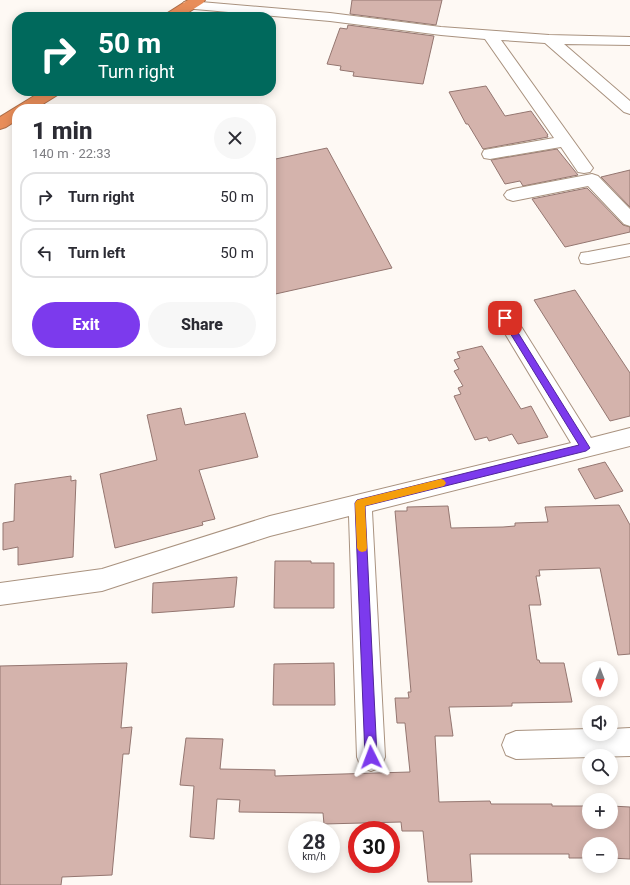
<!DOCTYPE html>
<html lang="en">
<head>
<meta charset="utf-8">
<style>
  :root { --surface:#fff; --page:#f7f7f7; --text:#2b2b33; --muted:#7c7c81; --line:#e1e1e2; --accent:#7c3aed }
  body { margin:0; font-family:Roboto,sans-serif; background:var(--page); color:var(--text); height:100vh; display:flex; flex-direction:column; font-size:15px; white-space:nowrap }
  * { box-sizing:border-box; margin:0 }
  p { font-size:13px; color:var(--muted) }
  .icon { flex:none; width:22px; height:22px; fill:none; stroke:currentColor; stroke-width:2; stroke-linecap:round; stroke-linejoin:round }
  .map { position:relative; flex:1; overflow:hidden }
  .side { position:absolute; left:12px; top:104px; width:264px; height:252px; display:flex; flex-direction:column; background:var(--surface); border-radius:16px; box-shadow:0 2px 10px #0003 }
  .side>* { flex:none }
  .top-card { position:absolute; left:12px; top:12px; width:264px; height:84px; border-radius:16px; box-shadow:0 2px 10px #0003; background:#00695c; color:#fff; overflow:hidden }
  .needle { width:26px; rotate:180deg }
  .tools { position:absolute; left:582px; top:661px; display:grid; gap:8px }
  .tools a { display:grid; place-items:center; width:36px; height:36px; border-radius:50%; background:var(--surface); box-shadow:0 2px 10px #0003; font-size:20px }
  .speed { position:absolute; left:288px; top:821px; display:flex; gap:8px; font-size:20px; font-weight:700; text-align:center }
  .speed>* { display:grid; place-content:center; width:52px; height:52px; border-radius:50%; background:var(--surface); box-shadow:0 2px 10px #0003; line-height:1 }
  .speed small { font-size:10px; font-weight:400 }
  .speed .limit { border:6px solid #d22; background:#fff; color:#111 }
  .pin { position:absolute; display:grid; place-items:center; width:34px; height:34px; color:#fff; margin:-17px; border-radius:8px; box-shadow:0 2px 6px #0006 }
  .me { position:absolute; width:44px; margin:-22px; rotate:357deg; stroke-linejoin:round; filter:drop-shadow(0 0 3px #0008) }
  .turn { display:flex; align-items:center; gap:14px; height:84px; padding:0 20px; font-size:18px }
  .turn .icon { width:52px; height:52px; stroke-width:2.5 }
  .turn b { display:block; font-size:28px; line-height:34px }
  .round { display:grid; place-items:center; flex:none; width:42px; height:42px; border-radius:21px; background:var(--page) }
  .overview { display:flex; align-items:center; justify-content:space-between; height:68px; padding:0 20px }
  h1 { font-size:24px; font-weight:800; line-height:30px }
  .primary-button { display:flex; gap:8px; margin-top:auto; padding:8px 20px }
  .primary-button a { flex:1; height:46px; border-radius:24px; background:var(--accent); color:#fff; font-size:16px; font-weight:800; line-height:46px; text-align:center }
  .primary-button a+a { background:var(--page); color:var(--text) }
  ul { padding:0; list-style:none }
  li { display:flex; align-items:center; gap:12px; height:50px; margin:0 8px 6px; padding:0 12px; border:2px solid var(--line); border-radius:16px }
  li div { flex:1 }
  li b { display:block; font-size:15px }
  li em { font-style:normal }
  .map>svg:first-child { display:block }
  .building { fill:#d4b3ac; stroke:#947670 }
  .lines { fill:none; stroke-linecap:round; stroke-linejoin:round }
  .minor-casing { stroke:#a9927f; stroke-width:2 }
  .highway-casing { stroke:#ac6e49; stroke-width:2 }
  .minor { fill:#fff; fill-rule:evenodd }
  .highway { fill:#e88d59; fill-rule:evenodd }
  .route { fill:#7c3aed; stroke:#51269a }
  .slow { fill:#f59e0b }
</style>
</head>
<body>
<div class="map">
<svg width="630" height="885" viewBox="0 0 630 885">
  <rect width="100%" height="100%" fill="#fef9f4"/>
  <g class="building">
    <polygon points="352,0 442,0 436,25 350,14"/>
    <polygon points="348,25 434,36 423,84 353,76 354,72 340,70 341,66 327,64 340,28 347,29"/>
    <polygon points="486,86 505,116 531,111 548,135 547,135 548,137 483,149 468,124 466,124 449,92"/>
    <polygon points="327,148 392,268 271,295 271,160"/>
    <polygon points="557,149 578,175 523,186 520,181 505,184 491,160"/>
    <polygon points="630,170 630,207 601,177"/>
    <polygon points="587,188 623,225 630,227 630,232 565,247 532,199"/>
    <polygon points="575,290 630,373 630,416 610,421 534,300"/>
    <polygon points="482,346 521,409 531,406 548,437 518,444 512,434 489,441 487,437 475,440 454,396 461,394 458,388 463,386 454,371 459,369 454,360 460,358 457,352"/>
    <polygon points="181,408 185,425 245,413 258,457 199,470 215,519 202,522 203,525 115,548 100,474 157,460 147,415"/>
    <polygon points="605,462 623,491 595,499 578,469"/>
    <polygon points="71,476 71,481 76,480 73,557 18,565 18,547 3,550 3,523 14,521 15,484"/>
    <polygon points="619,505 630,525 630,654 618,655 600,568 539,570 540,576 536,576 541,605 529,605 537,660 539,660 540,663 564,663 572,702 512,703 512,706 449,707 453,736 435,736 439,802 490,801 491,804 552,804 552,806 589,806 589,822 611,822 611,806 630,807 630,859 611,858 611,844 589,844 589,858 569,858 569,854 470,854 472,882 428,882 423,831 402,831 401,822 324,824 323,813 239,812 240,800 217,799 214,839 190,837 194,786 180,785 186,738 223,739 220,769 275,770 275,776 410,772 405,723 397,723 395,698 409,698 408,692 411,692 395,511 407,511 407,507 448,506 451,528 503,527 515,526 515,523 548,522 545,507"/>
    <polygon points="275,561 311,561 311,563 334,563 334,608 274,608"/>
    <polygon points="237,577 234,607 152,613 153,583"/>
    <polygon points="127,663 121,728 132,727 129,754 123,754 112,875 62,877 61,885 0,885 0,666"/>
    <polygon points="334,663 335,705 273,705 274,664"/>
  </g>
  <g class="lines">
    <g class="minor-casing">
      <g id="minor">
        <polygon points="189,1 330,13 441,27 549,35 630,37 630,45 564,44 630,101 630,114 624,112 545,43 501,40 593,168 590,172 584,173 578,172 561,147 490,159 484,158 482,154 484,150 554,138 485,39 441,35 330,21 184,8 182,5 184,2"/>
        <polygon points="592,174 598,176 630,209 630,226 624,224 588,186 513,201 507,199 504,195 507,191 513,189"/>
        <polygon points="630,244 630,256 588,264 581,263 579,258 581,253 588,252"/>
        <polygon points="505,310 512,312 591,438 630,428 630,446 372,511 385,757 381,767 371,771 361,767 357,757 349,516 270,536 102,591 0,605 0,583 102,569 270,516 571,443 495,317 498,312"/>
        <polygon points="630,728 630,756 516,759 506,755 502,745 506,735 516,731 589,729 589,734 611,734 611,729"/>
      </g>
    </g>
    <g class="highway-casing">
      <g id="highway">
        <polygon points="188,0 205,0 203,3 181,17 164,17 166,14"/>
        <path d="M42,91H61L59,94L35,109H17V120L6,127L0,129V117C14,108 28,100 42,91Z"/>
      </g>
    </g>
    <use href="#minor" class="minor"/>
    <use href="#highway" class="highway"/>
  </g>
  <polygon class="route" points="502,315 507,315 590,448 586,451 365,506 377,757 375,761 371,763 367,761 365,757 355,503 357,500 579,445 502,320"/>
  <polygon class="slow" points="441,479 444,480 446,483 444,486 365,506 367,548 366,551 362,552 359,551 357,548 355,503 357,500"/>
</svg>
<div class="tools">
<a><svg class="needle" viewBox="-14 -14 28 28"><path d="M0-13l5 13h-10z" fill="#e53935"/><path d="M0 13l5-13h-10z" fill="#7c7c81"/></svg></a>
<a><svg class="icon" aria-label="sound" viewBox="0 0 24 24"><path d="M4 9h4l5-4v14l-5-4H4zM17 9q2 3 0 6"/></svg></a>
<a><svg class="icon" aria-label="search" viewBox="0 0 24 24"><circle cx="10" cy="10" r="6"/><path d="M15 15l6 6"/></svg></a>
<a>+</a>
<a>−</a>
</div>
<div class="speed"><div>28<small>km/h</small></div><div class="limit">30</div></div>
<div class="pin" style="left:505px;top:318px;background:#d93025"><svg class="icon" aria-label="arrive" viewBox="0 0 24 24"><path d="M6 21V4h12l-3 4 3 4H6"/></svg></div>
<svg class="me" style="left:371px;top:757px" viewBox="-20 -20 40 40"><path d="M0-17L14 15 0 8-14 15z" fill="#7c3aed" stroke="#fff" stroke-width="4"/></svg>
<div class="top-card">
<div class="turn"><svg class="icon" aria-label="right" viewBox="0 0 24 24"><path d="M7 20v-9h11M14 6l5 5-5 5"/></svg><div><b>50 m</b>Turn right</div></div>
</div>
<section class="side">
<div class="overview"><div><h1>1 min</h1><p>140 m · 22:33</p></div><a class="round"><svg class="icon" aria-label="close" viewBox="0 0 24 24"><path d="M6 6l12 12M18 6L6 18"/></svg></a></div>
<ul>
<li><svg class="icon" aria-label="right" viewBox="0 0 24 24"><path d="M7 20v-9h11M14 6l5 5-5 5"/></svg><div><b>Turn right</b></div><em>50 m</em></li>
<li><svg class="icon" aria-label="left" viewBox="0 0 24 24"><path d="M17 20v-9H6M10 6l-5 5 5 5"/></svg><div><b>Turn left</b></div><em>50 m</em></li>
</ul>
<div class="primary-button"><a>Exit</a><a>Share</a></div>
</section>
</div>
</body>
</html>
